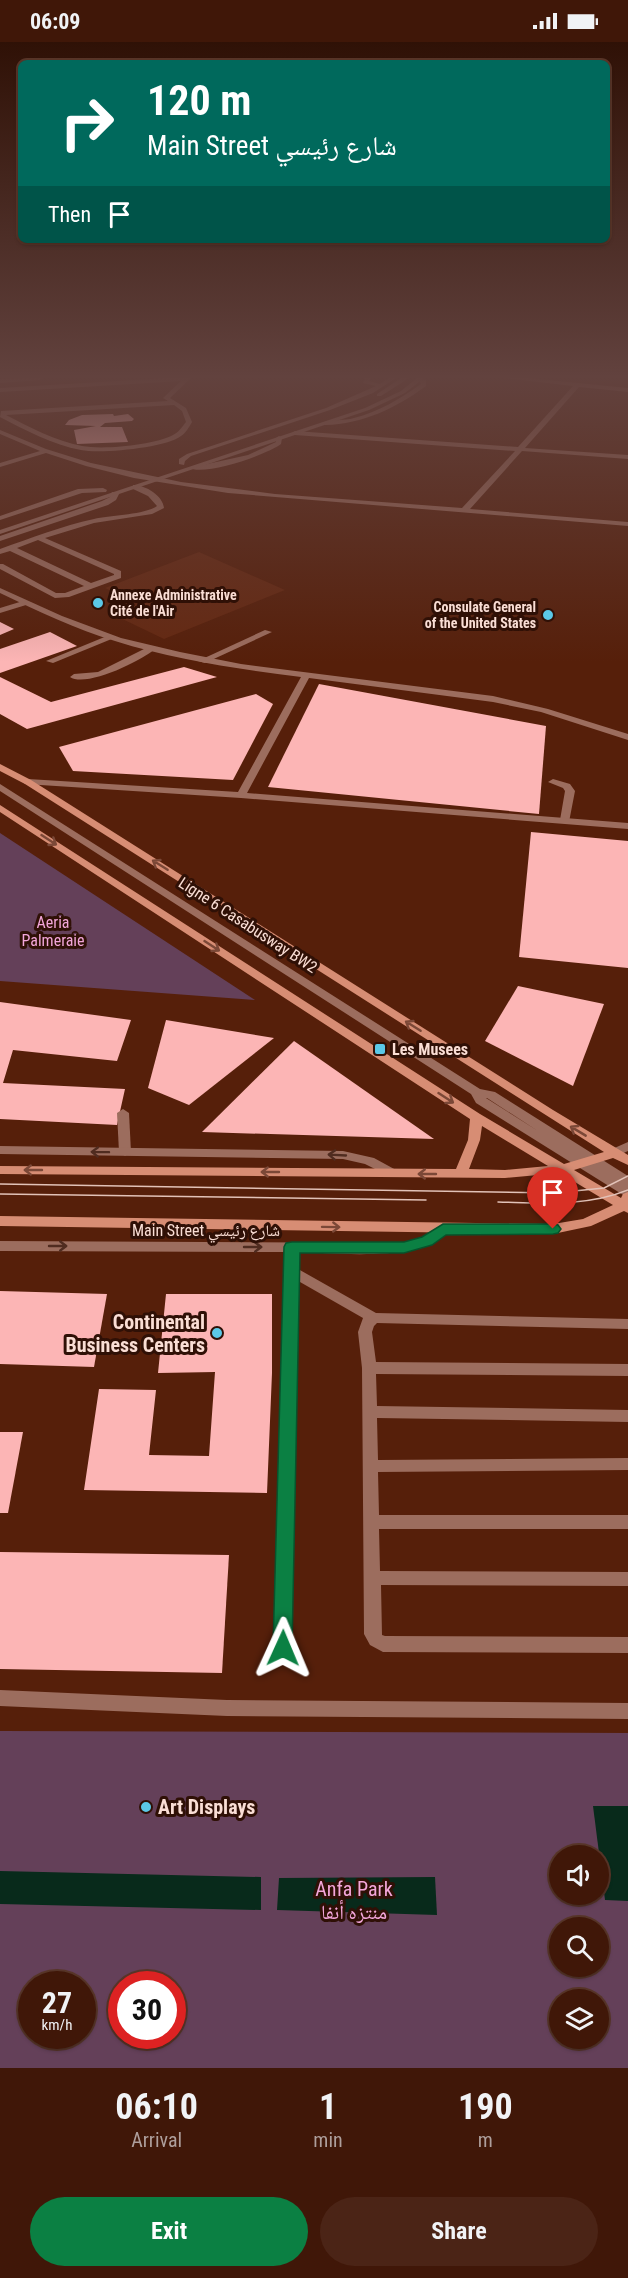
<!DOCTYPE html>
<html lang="en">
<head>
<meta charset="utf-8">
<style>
  :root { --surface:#401708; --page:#4b2416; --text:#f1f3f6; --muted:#ae9f9c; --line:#593629; --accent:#0b8043 }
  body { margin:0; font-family:"Roboto Condensed","Noto Naskh Arabic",sans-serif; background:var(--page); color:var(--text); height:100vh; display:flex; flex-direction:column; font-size:22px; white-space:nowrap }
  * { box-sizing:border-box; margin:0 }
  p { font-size:20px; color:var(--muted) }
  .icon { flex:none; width:33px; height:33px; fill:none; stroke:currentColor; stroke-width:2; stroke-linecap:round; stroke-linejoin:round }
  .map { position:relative; height:2026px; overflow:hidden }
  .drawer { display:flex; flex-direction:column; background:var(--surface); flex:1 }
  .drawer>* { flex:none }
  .hud { position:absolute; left:18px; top:18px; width:592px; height:183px; border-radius:9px; box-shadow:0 2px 4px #0004,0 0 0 2px var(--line); background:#00695c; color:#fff; overflow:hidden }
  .fabs { position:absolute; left:549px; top:1803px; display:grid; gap:12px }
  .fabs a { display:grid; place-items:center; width:60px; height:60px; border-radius:50%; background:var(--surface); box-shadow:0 2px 4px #0004,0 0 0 2px var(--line); font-size:30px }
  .speed { position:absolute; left:18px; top:1929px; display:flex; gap:12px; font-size:30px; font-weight:700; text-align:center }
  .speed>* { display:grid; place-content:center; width:78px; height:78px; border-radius:50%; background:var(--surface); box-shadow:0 2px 4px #0004,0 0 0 2px var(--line); line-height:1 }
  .speed small { font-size:15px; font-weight:400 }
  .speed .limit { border:9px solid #d22; background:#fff; color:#111 }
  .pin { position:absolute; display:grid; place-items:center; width:51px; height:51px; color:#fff; margin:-62px -26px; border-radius:50% 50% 50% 0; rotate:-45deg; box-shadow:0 0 6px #0007 }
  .pin .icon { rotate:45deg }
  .me { position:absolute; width:66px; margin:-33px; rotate:1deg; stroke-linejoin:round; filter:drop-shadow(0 0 4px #0008) }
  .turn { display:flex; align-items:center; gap:21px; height:126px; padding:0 30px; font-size:27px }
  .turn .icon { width:78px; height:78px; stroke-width:2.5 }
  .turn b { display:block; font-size:42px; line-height:51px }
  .then { display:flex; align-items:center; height:57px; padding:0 30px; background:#0003; gap:12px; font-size:22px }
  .eta { display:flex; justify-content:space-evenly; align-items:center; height:102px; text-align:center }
  .eta b { font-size:36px; font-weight:700; line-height:42px }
  .primary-button { display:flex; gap:12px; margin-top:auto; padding:12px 30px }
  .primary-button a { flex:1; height:69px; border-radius:36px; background:var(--accent); color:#fff; font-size:24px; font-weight:700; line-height:69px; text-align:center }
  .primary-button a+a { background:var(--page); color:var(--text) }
  .status { display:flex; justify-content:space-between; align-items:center; height:42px; padding:0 30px; background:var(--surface); direction:ltr }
  .status svg { height:16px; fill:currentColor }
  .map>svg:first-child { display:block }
  .built { fill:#642811 }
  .green { fill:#644059; fill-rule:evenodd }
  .water { fill:#082a1b }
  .building { fill:#fcb5b5 }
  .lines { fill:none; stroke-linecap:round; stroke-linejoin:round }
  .service { fill:#9c6d5e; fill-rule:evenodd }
  .minor { fill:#9c6d5e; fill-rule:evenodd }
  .tertiary { fill:#9c6d5e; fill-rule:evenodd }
  .secondary { fill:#d78d74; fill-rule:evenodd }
  .tram { stroke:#e2c2b8; stroke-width:1.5 }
  .oneway { stroke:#7b4837 }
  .oneway2 { stroke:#502c20 }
  .route { fill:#0b8043; stroke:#07532c; stroke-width:1.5 }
  .poi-dot { fill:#5bc8e7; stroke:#2f1006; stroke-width:2 }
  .labels { text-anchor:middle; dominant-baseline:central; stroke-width:6; stroke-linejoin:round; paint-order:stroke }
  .far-poi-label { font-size:14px; font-weight:bold; fill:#faded5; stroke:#2f1006; text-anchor:start }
  .park-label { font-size:16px; fill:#f3a6da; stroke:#2f1006 }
  .street-label { font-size:16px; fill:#faded5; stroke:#2f1006 }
  .poi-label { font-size:16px; font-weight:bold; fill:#faded5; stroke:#2f1006; text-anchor:start }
  .near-poi-label { font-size:20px; font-weight:bold; fill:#faded5; stroke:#2f1006; text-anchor:end }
  .near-park-label { font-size:20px; fill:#f3a6da; stroke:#2f1006 }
</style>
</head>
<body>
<div class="status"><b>06:09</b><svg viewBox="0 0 49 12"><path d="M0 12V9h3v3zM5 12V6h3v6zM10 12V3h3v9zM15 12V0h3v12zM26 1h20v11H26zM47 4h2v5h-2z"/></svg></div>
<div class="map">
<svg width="628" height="2026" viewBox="0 0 628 2026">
  <rect width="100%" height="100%" fill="#561f0a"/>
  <polygon class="built" points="199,510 285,548 164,597 112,572 139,562 105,546"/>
  <g class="green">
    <polygon points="0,791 255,958 0,939"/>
    <path d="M0,1689L628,1691V2026H0ZM560,1814H598V1852H560ZM560,1886H598V1924H560ZM32,1942H82V1994H32ZM122,1942H172V1994H122ZM560,1958H598V1996H560Z"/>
  </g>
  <g class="water">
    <polygon points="593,1764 628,1764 628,1859 605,1858"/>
    <polygon points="0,1829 261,1835 261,1868 0,1862"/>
    <polygon points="435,1835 437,1873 277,1868 279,1836"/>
  </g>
  <g class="building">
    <polygon points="113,372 114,374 128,372 134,377 132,379 105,381 100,385 122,385 128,400 77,402 74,388 96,384 65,383 69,378 82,373"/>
    <polygon points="0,580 14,587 0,593"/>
    <polygon points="50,590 77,604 0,631 0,607"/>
    <polygon points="184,625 217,635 27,687 0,672 0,635 51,660"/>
    <polygon points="319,642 546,684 539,772 268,745"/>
    <polygon points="256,652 273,662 233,738 73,729 59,705"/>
    <polygon points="531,790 628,799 628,926 519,915"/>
    <polygon points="518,944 604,962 573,1044 485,999"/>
    <polygon points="0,960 131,978 117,1019 13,1008 3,1041 125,1047 117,1083 0,1077"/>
    <polygon points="166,978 274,996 189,1063 148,1046"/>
    <polygon points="294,999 434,1097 202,1090"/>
    <polygon points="0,1249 107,1252 94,1325 0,1322"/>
    <polygon points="166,1252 272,1252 272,1331 267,1451 84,1448 99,1347 156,1348 149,1413 209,1414 215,1330 158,1331"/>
    <polygon points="0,1390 23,1390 8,1471 0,1471"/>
    <polygon points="0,1510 229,1513 222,1631 0,1627"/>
  </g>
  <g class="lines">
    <g class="service">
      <polygon points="43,336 40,338 0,341 0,337"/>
      <path d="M167,336H191L170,356L186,366L192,380C189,385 186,391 181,394C165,406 101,412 81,408C53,403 25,388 0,375L1,369L168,359L163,356L181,339L0,350V346ZM174,363L182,369L186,380C182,385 179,390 173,393C154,403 104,408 82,404C56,399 29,385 6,373Z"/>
      <polygon points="365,336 372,336 369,339 380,342 388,336 396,336 373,351 330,368 191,414 185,419 184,423 179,422 179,417 187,412 326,366 376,344 363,341"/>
      <path d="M418,336L426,338V344C396,366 363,382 325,383L322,381C330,377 344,379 354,376C378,370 400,357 421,342Z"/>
      <path d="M279,394L282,396L281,402C266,413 205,434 189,426L248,413L276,400V396Z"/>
      <path d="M133,443C146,443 163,454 164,466L152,472L94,481L45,496L121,529V536L69,555L55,556L0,527V522H3L56,551H65L84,544L10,509L0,512V507C31,496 62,484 94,477C111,473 144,473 157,464L148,454L133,447ZM38,498L114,532V533L91,541L17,506Z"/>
      <polygon points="103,446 107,448 106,450 82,451 0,478 0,474 78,447"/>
      <polygon points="112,450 119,452 116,458 108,463 0,499 0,494 102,459 110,455"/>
      <polygon points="23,559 27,561 26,563 0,571 0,566"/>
      <polygon points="265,588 272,590 205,621 198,619"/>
      <polygon points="107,594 114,596 53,621 46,619"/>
      <path d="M148,605L155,607C141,619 86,646 70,635L74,632L98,630Z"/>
      <polygon points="553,737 570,742 575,749 569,780 565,781 560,778 565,749 563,746 548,740"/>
      <path d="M0,742L480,1047L495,1050L628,1134V1156L476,1061L471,1052L0,749ZM486,1056H487L538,1089Z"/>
      <polygon points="123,1067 129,1071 131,1110 125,1114 119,1110 117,1071"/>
      <polygon points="291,1223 376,1271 628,1277 628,1287 377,1281 374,1284 372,1290 376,1320 628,1322 628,1334 376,1332 377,1364 628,1368 628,1380 377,1376 378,1418 628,1416 628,1428 378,1430 379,1473 628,1473 628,1487 379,1487 380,1529 628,1530 628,1544 381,1543 382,1593 385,1594 628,1595 628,1611 383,1610 370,1603 364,1592 362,1326 358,1290 363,1276 286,1232 284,1228 286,1224"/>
    </g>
    <g class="minor">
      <polygon points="503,336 528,336 628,346 628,350 579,345 525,406 628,413 628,417 522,409 470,467 628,480 628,484 228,451 134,436 86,424 46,411 0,425 0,421 40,409 0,392 0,388 46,407 91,421 181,440 275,452 462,466 515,409 295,393 292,391 295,389 518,405 573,344"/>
      <path d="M0,546L62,574L121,596L180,610L241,622L493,654L548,667L628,692V698L541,670L493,660L309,636L247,751L628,781V787L241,756L25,742L23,740L28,737L238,750L301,635C239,627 175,618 115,599C75,587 38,569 0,551Z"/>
      <polygon points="628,1100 628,1109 615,1115 610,1114 609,1111 610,1108"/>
      <polygon points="0,1104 343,1109 374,1116 396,1128 398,1131 396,1134 391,1135 365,1122 343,1117 0,1112"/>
      <path d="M443,1182L448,1184L450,1187C427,1221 337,1211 299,1210L292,1606L289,1611L283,1614L277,1611L274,1606L285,1210L0,1209V1199L404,1201L422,1196Z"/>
      <polygon points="0,1648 227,1658 628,1661 628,1677 227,1674 0,1664"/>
    </g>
    <g class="tertiary">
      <polygon points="401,336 409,336 381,354 377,354 377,352"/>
      <polygon points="417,336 424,336 405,351 369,368 0,492 0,488 365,366 401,349"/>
    </g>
    <path class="secondary" d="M0,722L31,738L553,1068L628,1113V1123L613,1116L574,1128L621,1156L623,1152L628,1150V1171L624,1169L591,1184L553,1192L0,1184V1174L553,1182L583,1177L613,1163L560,1131L505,1136L0,1132V1124L456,1127L468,1098L470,1077L0,770V763L480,1072L564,1122L604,1110L25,742L0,729ZM482,1084L548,1124L505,1128L469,1127L480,1098Z"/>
    <g class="tram">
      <polyline points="0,1142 554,1151 604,1146 628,1134"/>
      <polyline points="0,1152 426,1158"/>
      <path d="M498,1160C542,1161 586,1165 628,1148"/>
    </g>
  </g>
  <defs><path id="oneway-shaft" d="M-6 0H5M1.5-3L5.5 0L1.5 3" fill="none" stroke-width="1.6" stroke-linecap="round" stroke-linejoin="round" transform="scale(1.5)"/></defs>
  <g class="oneway">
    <use href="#oneway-shaft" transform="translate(49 798) rotate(33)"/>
    <use href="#oneway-shaft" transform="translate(160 823) rotate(-148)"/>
    <use href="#oneway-shaft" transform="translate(212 904) rotate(33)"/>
    <use href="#oneway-shaft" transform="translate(413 984) rotate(-148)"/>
    <use href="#oneway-shaft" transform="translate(446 1056) rotate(33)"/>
    <use href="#oneway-shaft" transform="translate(578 1089) rotate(-149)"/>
    <use href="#oneway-shaft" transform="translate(33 1128) rotate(-180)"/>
    <use href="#oneway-shaft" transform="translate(270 1130) rotate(-180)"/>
    <use href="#oneway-shaft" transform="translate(427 1132) rotate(-180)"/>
    <use href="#oneway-shaft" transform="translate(331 1185) rotate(1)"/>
  </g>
  <g class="oneway2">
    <use href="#oneway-shaft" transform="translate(100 1110) rotate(-179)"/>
    <use href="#oneway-shaft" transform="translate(337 1113) rotate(-177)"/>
    <use href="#oneway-shaft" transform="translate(58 1204)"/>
    <use href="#oneway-shaft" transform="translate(253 1205)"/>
  </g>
  <linearGradient id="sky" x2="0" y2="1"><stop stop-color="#2f1106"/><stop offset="0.54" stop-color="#62423e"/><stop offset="1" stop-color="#62423e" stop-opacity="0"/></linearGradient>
  <rect width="628" height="620" fill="url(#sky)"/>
  <polygon class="route" points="443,1182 553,1182 558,1183 561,1187 558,1191 553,1192 446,1193 432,1203 404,1211 300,1211 292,1606 289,1612 283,1614 276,1612 273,1606 284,1205 286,1201 292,1200 404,1200 422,1195"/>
  <g class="poi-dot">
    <circle cx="98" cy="561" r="6"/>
    <circle cx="548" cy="573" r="6"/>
    <rect x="374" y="1001" width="12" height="12" rx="3"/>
    <circle cx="217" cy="1291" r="6"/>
    <circle cx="146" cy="1765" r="6"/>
  </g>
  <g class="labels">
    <g class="far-poi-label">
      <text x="110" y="553">Annexe Administrative<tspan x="110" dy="16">Cité de l'Air</tspan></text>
      <text x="536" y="565" text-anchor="end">Consulate General<tspan x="536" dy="16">of the United States</tspan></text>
    </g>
    <g class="park-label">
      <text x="53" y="880">Aeria<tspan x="53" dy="18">Palmeraie</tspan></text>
    </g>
    <g class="street-label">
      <text transform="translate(248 883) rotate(33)">Ligne 6 Casabusway BW2</text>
      <text x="206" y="1188">Main Street شارع رئيسي</text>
    </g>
    <g class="poi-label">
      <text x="392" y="1007">Les Musees</text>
    </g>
    <g class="near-poi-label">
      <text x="205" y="1280">Continental<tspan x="205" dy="23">Business Centers</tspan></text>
      <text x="158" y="1765" text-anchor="start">Art Displays</text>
    </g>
    <g class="near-park-label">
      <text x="354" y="1847">Anfa Park<tspan x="354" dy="23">منتزه أنفا</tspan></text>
    </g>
  </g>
</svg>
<div class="fabs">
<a><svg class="icon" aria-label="sound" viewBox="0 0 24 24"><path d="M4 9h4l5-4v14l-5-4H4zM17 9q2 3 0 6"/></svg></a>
<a><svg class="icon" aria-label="search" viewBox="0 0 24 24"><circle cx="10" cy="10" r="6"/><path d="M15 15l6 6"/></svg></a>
<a><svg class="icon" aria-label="layers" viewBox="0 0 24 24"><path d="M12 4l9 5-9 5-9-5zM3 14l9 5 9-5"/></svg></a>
</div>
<div class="speed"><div>27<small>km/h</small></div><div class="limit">30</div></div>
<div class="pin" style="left:553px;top:1187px;background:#d93025"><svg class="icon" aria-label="arrive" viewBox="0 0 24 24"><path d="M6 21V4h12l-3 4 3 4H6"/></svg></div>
<svg class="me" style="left:283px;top:1606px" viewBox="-20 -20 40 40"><path d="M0-17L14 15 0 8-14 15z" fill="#0b8043" stroke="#fff" stroke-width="4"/></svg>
<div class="hud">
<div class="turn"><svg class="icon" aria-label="right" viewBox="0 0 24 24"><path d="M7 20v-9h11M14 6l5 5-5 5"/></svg><div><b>120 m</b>Main Street شارع رئيسي</div></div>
<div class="then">Then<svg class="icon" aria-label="arrive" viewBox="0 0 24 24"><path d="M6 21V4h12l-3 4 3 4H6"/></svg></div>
</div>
</div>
<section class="drawer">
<div class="eta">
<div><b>06:10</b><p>Arrival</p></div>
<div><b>1</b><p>min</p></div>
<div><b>190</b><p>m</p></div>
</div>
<div class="primary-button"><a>Exit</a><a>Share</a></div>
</section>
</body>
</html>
